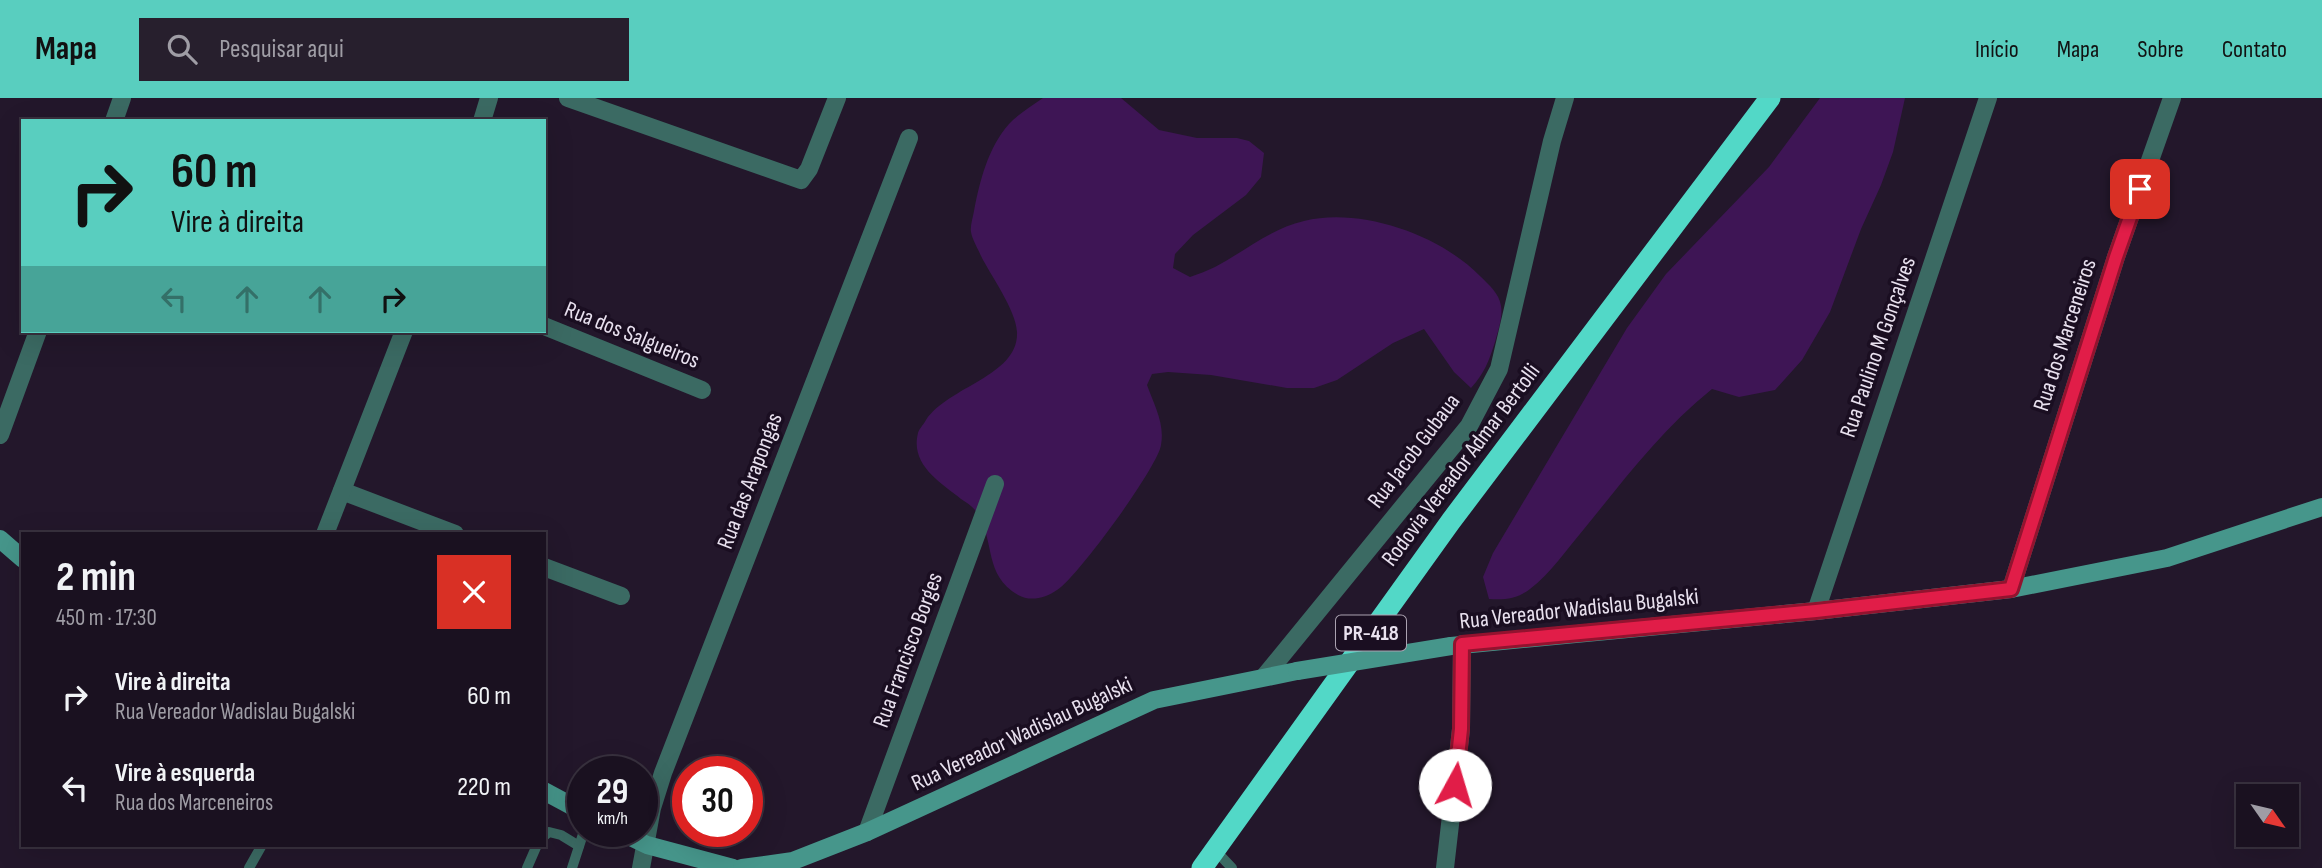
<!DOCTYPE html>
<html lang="pt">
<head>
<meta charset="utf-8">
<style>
  :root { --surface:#1a1120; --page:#271f2d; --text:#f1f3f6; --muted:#9f9da5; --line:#38313e; --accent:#59cebf }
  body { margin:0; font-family:"Sofia Sans Condensed",sans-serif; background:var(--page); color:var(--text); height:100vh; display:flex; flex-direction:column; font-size:26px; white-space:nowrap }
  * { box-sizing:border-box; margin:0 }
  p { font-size:23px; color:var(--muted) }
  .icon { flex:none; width:38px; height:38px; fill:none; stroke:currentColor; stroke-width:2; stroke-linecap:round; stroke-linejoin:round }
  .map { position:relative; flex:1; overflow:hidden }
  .sheet { position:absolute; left:21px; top:434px; width:525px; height:315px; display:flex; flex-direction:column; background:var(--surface); border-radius:0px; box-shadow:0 7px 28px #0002,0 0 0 2px var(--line) }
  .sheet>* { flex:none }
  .hud { position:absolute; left:21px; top:21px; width:525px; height:214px; border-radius:0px; box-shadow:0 7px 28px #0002,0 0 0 2px var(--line); background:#59cebf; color:#111; overflow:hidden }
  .needle { width:46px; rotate:124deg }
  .controls { position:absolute; left:2236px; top:686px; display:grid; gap:14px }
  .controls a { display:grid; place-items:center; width:63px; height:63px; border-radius:0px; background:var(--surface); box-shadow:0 7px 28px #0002,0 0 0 2px var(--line); font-size:35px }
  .speed { position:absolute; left:567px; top:658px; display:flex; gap:14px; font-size:35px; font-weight:700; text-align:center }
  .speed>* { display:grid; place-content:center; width:91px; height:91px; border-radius:50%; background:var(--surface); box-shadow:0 7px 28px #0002,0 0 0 2px var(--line); line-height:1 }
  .speed small { font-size:18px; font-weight:400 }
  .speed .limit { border:10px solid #d22; background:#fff; color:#111 }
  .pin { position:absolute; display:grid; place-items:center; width:60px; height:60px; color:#fff; margin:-30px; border-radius:14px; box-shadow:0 4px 10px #0006 }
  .me { position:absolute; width:77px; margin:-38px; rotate:6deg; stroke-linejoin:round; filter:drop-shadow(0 0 5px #0008) }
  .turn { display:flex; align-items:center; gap:24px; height:147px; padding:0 35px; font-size:32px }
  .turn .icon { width:91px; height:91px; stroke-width:2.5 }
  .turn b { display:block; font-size:49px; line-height:60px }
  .lanes { display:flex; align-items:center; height:66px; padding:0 35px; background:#0003; justify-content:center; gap:35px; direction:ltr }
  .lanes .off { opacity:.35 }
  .round { display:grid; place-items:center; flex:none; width:74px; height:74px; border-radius:0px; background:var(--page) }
  .head { display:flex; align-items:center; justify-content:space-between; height:119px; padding:0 35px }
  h1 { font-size:42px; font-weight:700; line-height:52px }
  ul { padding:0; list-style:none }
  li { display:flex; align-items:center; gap:21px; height:91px; padding:0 35px }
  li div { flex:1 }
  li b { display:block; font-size:26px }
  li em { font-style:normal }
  header { display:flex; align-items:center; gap:42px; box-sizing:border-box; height:98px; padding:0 35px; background:var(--accent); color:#111 }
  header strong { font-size:33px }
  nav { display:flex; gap:38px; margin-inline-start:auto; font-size:24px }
  .search { width:490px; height:63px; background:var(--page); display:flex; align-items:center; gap:18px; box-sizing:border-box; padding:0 24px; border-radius:0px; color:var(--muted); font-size:26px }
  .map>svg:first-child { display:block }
  .green { fill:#3e1555 }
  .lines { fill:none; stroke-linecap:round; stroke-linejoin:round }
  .lane { stroke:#3b6a63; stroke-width:10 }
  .street { stroke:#3b6a63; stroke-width:18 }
  .secondary { stroke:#46968b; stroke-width:18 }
  .highway { stroke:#52d8c7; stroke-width:21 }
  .secondary-bridge { stroke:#46968b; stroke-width:18 }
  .route-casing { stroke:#92132f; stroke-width:18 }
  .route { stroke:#e11d48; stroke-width:12 }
  .labels { text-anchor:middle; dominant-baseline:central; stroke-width:7; stroke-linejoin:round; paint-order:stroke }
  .shield { fill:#1a0e21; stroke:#aba2b1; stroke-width:2 }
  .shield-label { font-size:21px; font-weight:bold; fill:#e9e1ef }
  .street-label { font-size:23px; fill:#e9e1ef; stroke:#1a0e21 }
</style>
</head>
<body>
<header>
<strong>Mapa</strong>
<div class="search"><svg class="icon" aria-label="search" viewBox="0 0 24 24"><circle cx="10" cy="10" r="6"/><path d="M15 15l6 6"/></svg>Pesquisar aqui</div>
<nav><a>Início</a><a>Mapa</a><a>Sobre</a><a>Contato</a></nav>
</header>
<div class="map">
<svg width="2322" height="770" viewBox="0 0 2322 770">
  <rect width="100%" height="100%" fill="#23172b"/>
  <g class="green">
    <path d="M1043,0H1121L1159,32L1197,40H1237L1249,43L1264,55L1261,79L1246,97L1193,137L1175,156L1173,170L1190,179C1198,176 1207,173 1215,169C1245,153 1270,131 1304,123C1361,109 1440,137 1480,178C1489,187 1499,195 1501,208C1503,219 1498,233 1495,244C1489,263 1484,276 1471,290L1454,274L1424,231L1393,245L1337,282L1314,290H1287L1211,277L1168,274L1152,276L1147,287C1154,307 1165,325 1161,347C1158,369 1076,481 1057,492C1046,500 1030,504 1018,497C983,476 996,445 977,415C974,409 967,405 961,401C940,384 910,367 918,335C919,331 924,326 926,322C949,288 1019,278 1017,234C1016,212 991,178 981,158C978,151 972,141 971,134C970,128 973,119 974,113C980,82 988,50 1009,26C1018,16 1032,8 1043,0Z"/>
    <path d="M1820,0H1905L1893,54L1881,87L1861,131L1830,214L1802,262L1775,292L1739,299L1712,291C1662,331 1624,382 1584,431C1567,451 1551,475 1530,491C1517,501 1505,502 1489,501L1483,479L1493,455L1627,230L1666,176L1769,69Z"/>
  </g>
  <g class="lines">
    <g class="lane">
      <polyline points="544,738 549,734 561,737 579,748"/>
      <polyline points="1215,752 1232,770"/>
      <polyline points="249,770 262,747"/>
      <polyline points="527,770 537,747"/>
      <polyline points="572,770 584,733"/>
    </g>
    <g class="street">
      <polyline points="568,0 801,82 809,71 837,0"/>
      <polyline points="114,23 122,0"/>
      <polyline points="482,23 489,0"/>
      <polyline points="544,228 702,292"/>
      <polyline points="0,337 38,233"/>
      <polyline points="342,393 455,436"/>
      <polyline points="325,436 404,233"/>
      <polyline points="544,469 621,498"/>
      <polyline points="2011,491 2116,159 2172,0"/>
      <polyline points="1816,513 1988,0"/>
      <polyline points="1264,579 1469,328 1499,271 1552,43 1565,0"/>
      <polyline points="867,734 995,386"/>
      <polyline points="641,770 652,710 663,675 909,40"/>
      <polyline points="1445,770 1461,631 1462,546"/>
    </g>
    <g class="secondary">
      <polyline points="0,441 23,461"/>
      <polyline points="1451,548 1816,513 2011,491 2167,460 2322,409"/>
      <polyline points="544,693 583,714"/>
      <polyline points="618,733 647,747 733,770"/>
      <polyline points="742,770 793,763 867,734 1154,602 1297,573"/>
    </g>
    <polyline class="highway" points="1202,770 1451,423 1770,0"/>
    <polyline class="secondary-bridge" points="1297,573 1451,548"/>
  </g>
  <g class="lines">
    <g class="route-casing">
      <polyline id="route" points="1455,687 1461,631 1462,546 1816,513 2011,491 2116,159 2140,91"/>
    </g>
    <use href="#route" class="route"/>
  </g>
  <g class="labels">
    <rect class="shield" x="1336" y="517.5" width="70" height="35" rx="5"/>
    <g class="shield-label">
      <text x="1371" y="535">PR-418</text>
    </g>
    <g class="street-label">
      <text transform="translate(632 237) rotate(22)">Rua dos Salgueiros</text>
      <text transform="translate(2065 237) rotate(-72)">Rua dos Marceneiros</text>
      <text transform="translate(1878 249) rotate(-71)">Rua Paulino M Gonçalves</text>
      <text transform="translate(1414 353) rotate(-53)">Rua Jacob Gubaua</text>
      <text transform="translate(1461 367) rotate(-53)">Rodovia Vereador Admar Bertolli</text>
      <text transform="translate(750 383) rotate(-69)">Rua das Arapongas</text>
      <text transform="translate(1579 511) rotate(-6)">Rua Vereador Wadislau Bugalski</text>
      <text transform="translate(908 552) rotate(-70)">Rua Francisco Borges</text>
      <text transform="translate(1022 636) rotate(-25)">Rua Vereador Wadislau Bugalski</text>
    </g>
  </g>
</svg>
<div class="controls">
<a><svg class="needle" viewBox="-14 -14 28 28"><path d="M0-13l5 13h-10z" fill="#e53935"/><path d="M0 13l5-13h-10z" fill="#9f9da5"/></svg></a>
</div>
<div class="speed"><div>29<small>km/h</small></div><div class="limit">30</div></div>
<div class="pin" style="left:2140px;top:91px;background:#d93025"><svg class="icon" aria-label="arrive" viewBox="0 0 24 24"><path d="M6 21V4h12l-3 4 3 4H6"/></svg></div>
<svg class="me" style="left:1455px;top:687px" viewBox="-20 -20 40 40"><circle r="19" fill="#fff"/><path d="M0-13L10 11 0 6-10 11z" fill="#e11d48"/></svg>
<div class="hud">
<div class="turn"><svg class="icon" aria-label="right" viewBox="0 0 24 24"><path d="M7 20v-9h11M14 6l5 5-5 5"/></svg><div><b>60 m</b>Vire à direita</div></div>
<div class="lanes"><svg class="icon off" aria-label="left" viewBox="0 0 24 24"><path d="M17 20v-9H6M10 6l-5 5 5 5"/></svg><svg class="icon off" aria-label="ahead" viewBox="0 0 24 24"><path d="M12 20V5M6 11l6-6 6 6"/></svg><svg class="icon off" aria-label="ahead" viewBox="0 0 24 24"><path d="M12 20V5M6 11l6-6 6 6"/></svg><svg class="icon" aria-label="right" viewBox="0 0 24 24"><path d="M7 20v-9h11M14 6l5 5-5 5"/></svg></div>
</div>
<section class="sheet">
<div class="head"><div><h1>2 min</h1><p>450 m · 17:30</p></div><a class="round" style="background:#d93025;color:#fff"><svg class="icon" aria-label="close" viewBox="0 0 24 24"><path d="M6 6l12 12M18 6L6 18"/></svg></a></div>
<ul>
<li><svg class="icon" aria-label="right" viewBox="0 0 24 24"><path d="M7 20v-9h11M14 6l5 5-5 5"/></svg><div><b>Vire à direita</b><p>Rua Vereador Wadislau Bugalski</p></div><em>60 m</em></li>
<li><svg class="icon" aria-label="left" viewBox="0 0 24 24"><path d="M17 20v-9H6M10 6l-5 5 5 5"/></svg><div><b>Vire à esquerda</b><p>Rua dos Marceneiros</p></div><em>220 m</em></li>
</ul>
</section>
</div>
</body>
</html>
